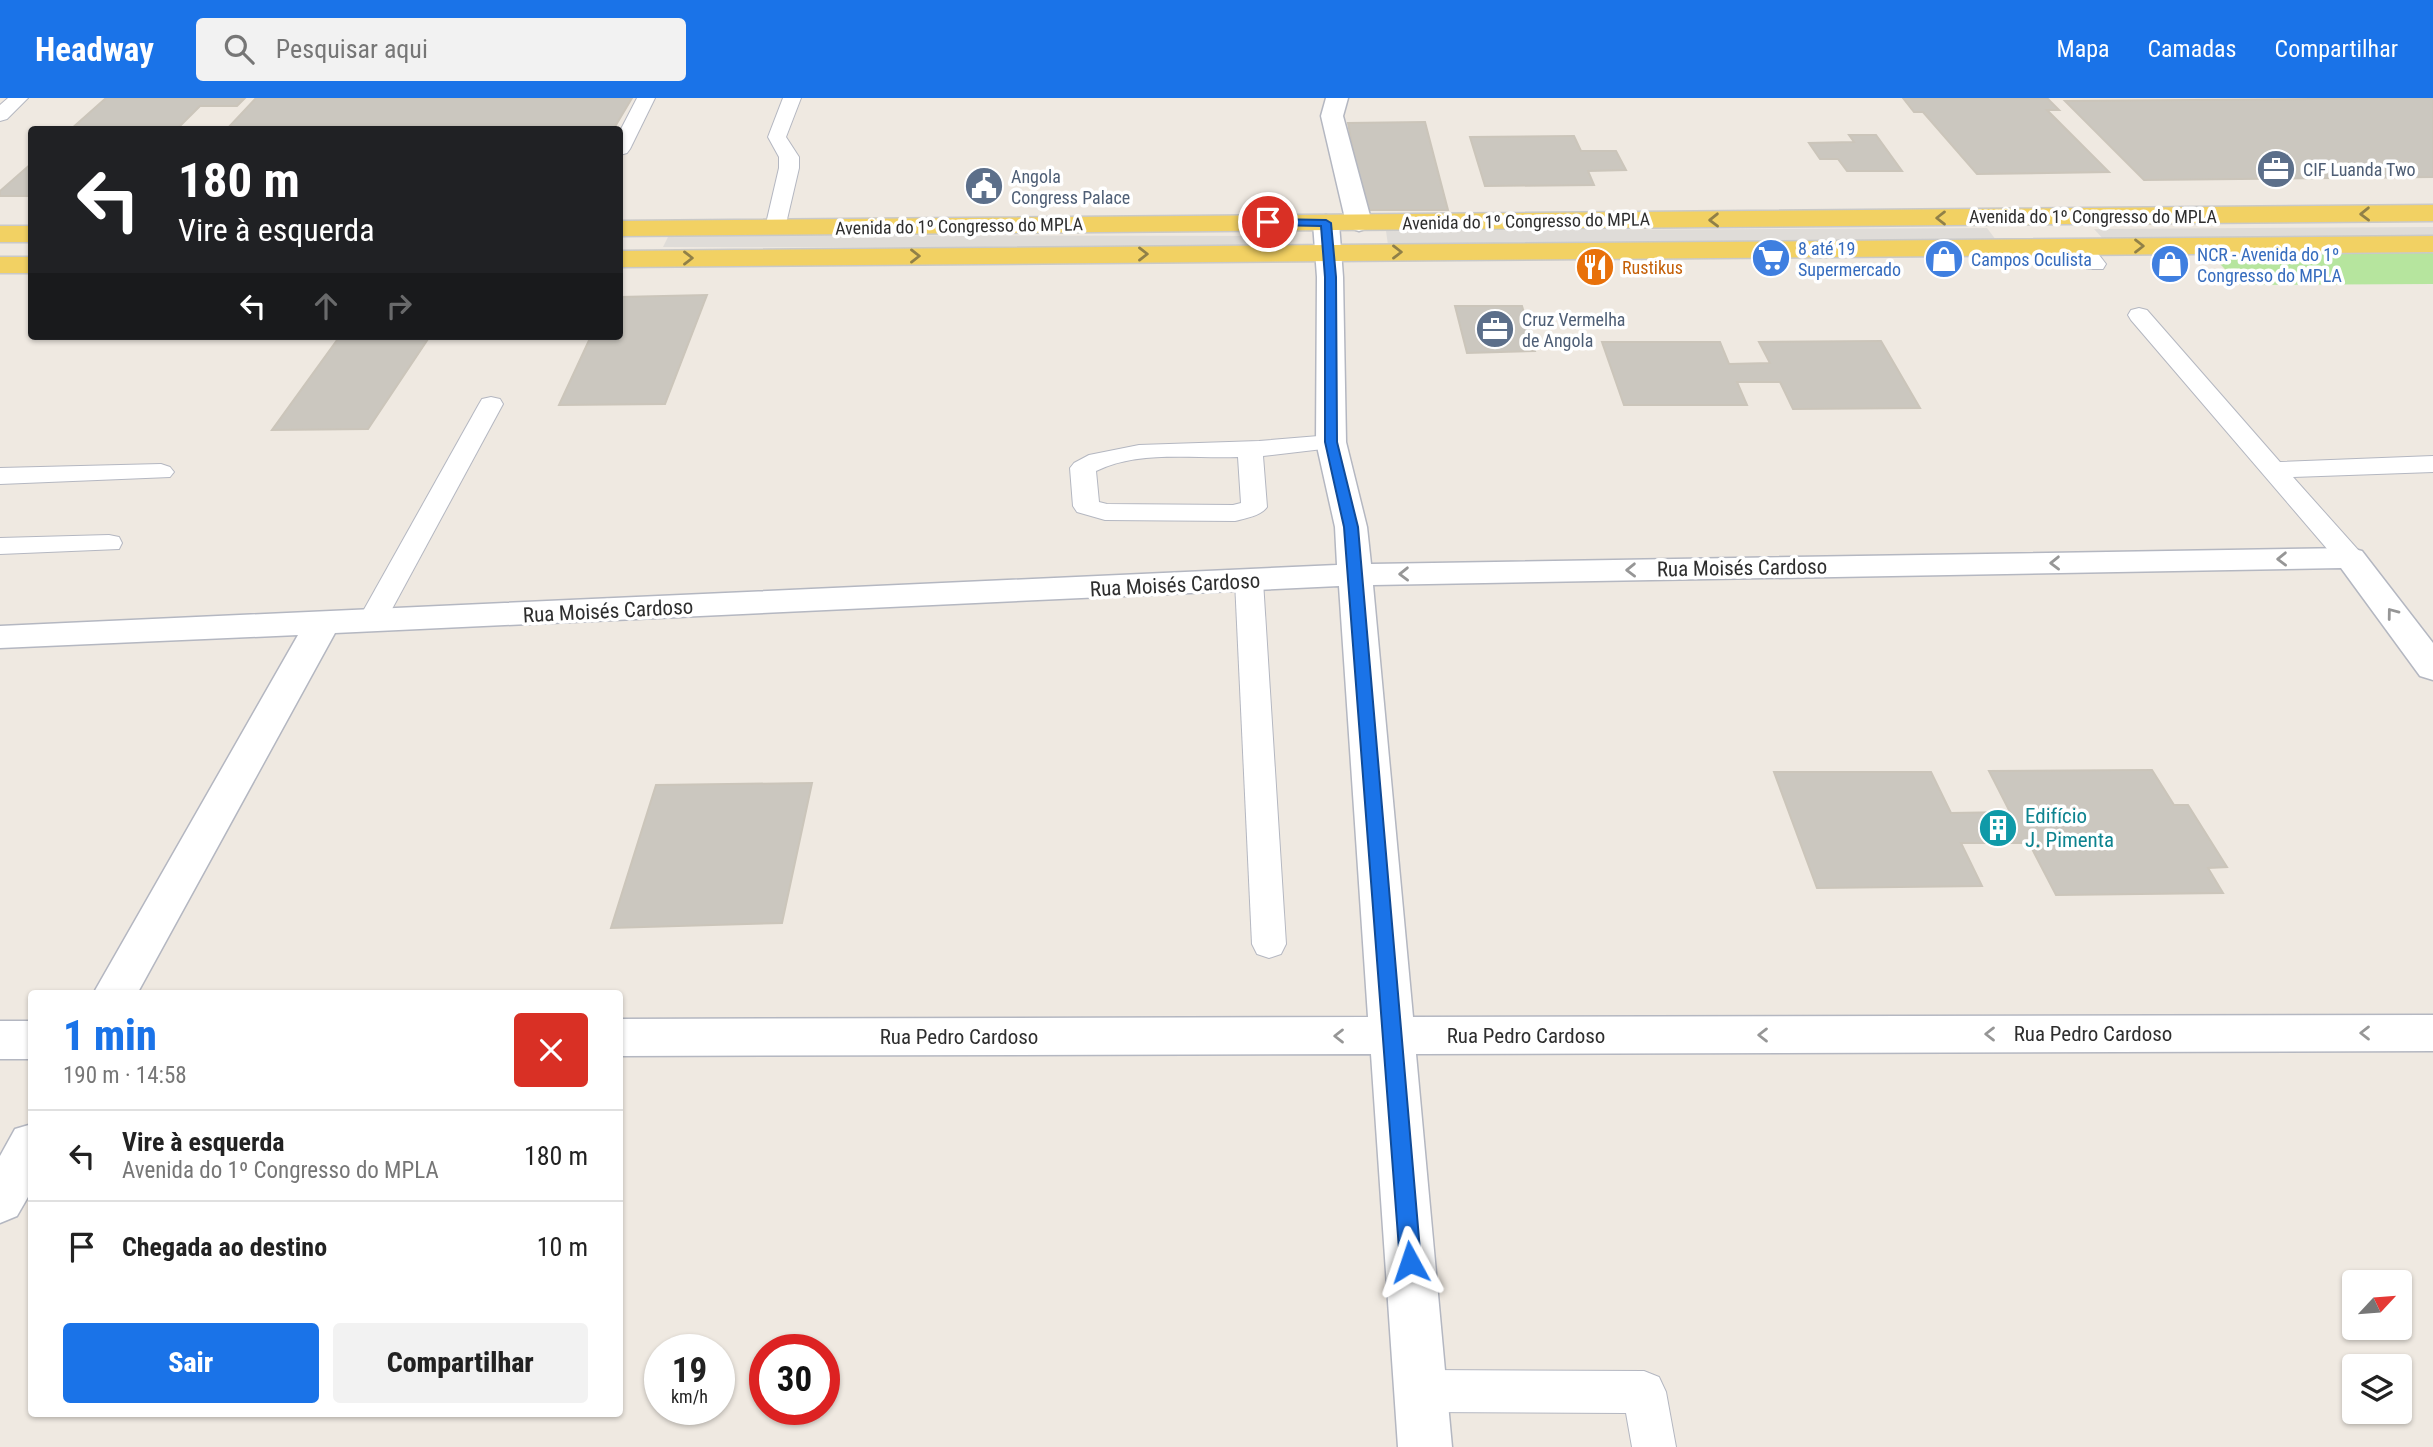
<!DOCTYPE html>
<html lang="pt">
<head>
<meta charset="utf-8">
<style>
  :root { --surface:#fff; --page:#f2f2f2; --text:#222; --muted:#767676; --line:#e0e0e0; --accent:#1a73e8 }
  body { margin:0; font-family:"Roboto Condensed",sans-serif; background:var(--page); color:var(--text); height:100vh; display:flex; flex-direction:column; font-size:26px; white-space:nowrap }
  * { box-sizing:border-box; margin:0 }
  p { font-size:23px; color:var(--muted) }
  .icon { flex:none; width:38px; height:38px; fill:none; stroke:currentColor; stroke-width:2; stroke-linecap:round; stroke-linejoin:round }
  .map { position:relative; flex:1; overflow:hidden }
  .sheet { position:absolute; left:28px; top:892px; width:595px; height:427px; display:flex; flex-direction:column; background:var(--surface); border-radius:7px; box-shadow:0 2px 5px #0004 }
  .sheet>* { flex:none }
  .banner { position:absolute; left:28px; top:28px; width:595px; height:214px; border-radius:7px; box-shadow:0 2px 5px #0004; background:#202124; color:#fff; overflow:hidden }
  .needle { width:46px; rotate:64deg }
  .tools { position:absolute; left:2342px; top:1172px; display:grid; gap:14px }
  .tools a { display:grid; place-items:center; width:70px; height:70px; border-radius:7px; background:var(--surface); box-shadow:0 2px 5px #0004; font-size:35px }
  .speed { position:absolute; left:644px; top:1236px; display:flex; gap:14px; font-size:35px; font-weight:700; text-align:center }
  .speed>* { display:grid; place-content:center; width:91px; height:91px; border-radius:50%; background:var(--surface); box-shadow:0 2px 5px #0004; line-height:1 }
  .speed small { font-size:18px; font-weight:400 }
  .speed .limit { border:10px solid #d22; background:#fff; color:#111 }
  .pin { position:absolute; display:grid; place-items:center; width:60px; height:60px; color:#fff; margin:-30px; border:4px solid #fff; border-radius:50%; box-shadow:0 2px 7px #0007 }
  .me { position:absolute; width:77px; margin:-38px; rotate:355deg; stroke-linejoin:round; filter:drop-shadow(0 0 5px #0008) }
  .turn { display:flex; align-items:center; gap:24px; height:147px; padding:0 35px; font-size:32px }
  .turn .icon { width:91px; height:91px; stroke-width:2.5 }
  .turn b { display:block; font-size:49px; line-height:60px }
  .lanes { display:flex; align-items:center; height:66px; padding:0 35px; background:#0003; justify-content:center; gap:35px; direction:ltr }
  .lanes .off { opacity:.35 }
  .round { display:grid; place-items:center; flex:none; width:74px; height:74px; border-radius:7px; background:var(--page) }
  .head { display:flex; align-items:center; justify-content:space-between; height:119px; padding:0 35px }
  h1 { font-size:42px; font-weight:800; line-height:52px; color:var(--accent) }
  .action { display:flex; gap:14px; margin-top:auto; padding:14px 35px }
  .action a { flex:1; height:80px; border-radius:7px; background:var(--accent); color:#fff; font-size:28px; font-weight:800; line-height:80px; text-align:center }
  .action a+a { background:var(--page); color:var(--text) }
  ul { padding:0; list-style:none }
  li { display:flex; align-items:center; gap:21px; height:91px; padding:0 35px; border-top:2px solid var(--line) }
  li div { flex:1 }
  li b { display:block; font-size:26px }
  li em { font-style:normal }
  header { display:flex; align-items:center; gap:42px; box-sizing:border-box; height:98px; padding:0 35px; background:var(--accent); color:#fff }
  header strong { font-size:33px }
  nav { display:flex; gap:38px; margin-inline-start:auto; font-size:24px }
  .search { width:490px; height:63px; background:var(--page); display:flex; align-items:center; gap:18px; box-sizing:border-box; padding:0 24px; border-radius:7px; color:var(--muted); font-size:26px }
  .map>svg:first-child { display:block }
  .green { fill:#b6e59e }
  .plaza { fill:#dfdcd8 }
  .building { fill:#cbc7bf; stroke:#cbc5ba; stroke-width:2 }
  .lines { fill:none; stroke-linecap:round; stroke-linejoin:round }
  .lane-casing { stroke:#b4b7c1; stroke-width:2 }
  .street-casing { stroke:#b4b7c1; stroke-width:3 }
  .primary-casing { stroke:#c9c9c9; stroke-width:3 }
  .lane { fill:#fff; fill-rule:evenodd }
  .street { fill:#fff; fill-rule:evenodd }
  .primary { fill:#f2d163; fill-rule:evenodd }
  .oneway { stroke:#908048 }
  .oneway2 { stroke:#969696 }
  .route { fill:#1a73e8; stroke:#114b97; stroke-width:2 }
  .labels { text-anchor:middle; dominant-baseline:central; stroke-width:7; stroke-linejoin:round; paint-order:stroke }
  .far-service-label { font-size:18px; fill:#4e5e75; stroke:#fff; text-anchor:start }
  .far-street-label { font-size:18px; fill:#2e2e2e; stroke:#fff }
  .far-shop-label { font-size:18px; fill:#366cbe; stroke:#fff; text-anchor:start }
  .far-food-label { font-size:18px; fill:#c56008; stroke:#fff; text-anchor:start }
  .street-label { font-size:21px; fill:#2e2e2e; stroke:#fff }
  .culture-label { font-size:21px; fill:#0d838f; stroke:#fff; text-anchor:start }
</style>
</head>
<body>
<header>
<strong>Headway</strong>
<div class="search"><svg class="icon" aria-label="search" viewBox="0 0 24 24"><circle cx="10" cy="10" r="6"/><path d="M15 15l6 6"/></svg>Pesquisar aqui</div>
<nav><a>Mapa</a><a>Camadas</a><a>Compartilhar</a></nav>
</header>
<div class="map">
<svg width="2433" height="1349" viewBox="0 0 2433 1349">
  <rect width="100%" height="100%" fill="#efe9e1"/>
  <polygon class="green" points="2433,146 2433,186 2240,187 2203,148"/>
  <g class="plaza">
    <polygon points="2433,129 2433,141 2105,143 2094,131"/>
    <polygon points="1987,130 1996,142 1388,147 1386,133"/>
    <polygon points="669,137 1289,138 1290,150 663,149"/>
  </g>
  <g class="building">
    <polygon points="106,0 245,0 237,8 200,8 176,32 70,32"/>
    <polygon points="256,0 632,0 613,32 226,32"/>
    <polygon points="1903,0 2047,0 2059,12 2047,12 2109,74 1977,76 1923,14 1914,14"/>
    <polygon points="2433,0 2433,79 2144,82 2065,3"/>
    <polygon points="1425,24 1448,112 1364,112 1348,25"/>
    <polygon points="1849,37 1876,37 1902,73 1847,73 1838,61 1820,61 1809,45 1854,44"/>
    <polygon points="1574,38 1581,53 1616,53 1626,72 1588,73 1594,87 1485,88 1470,39"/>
    <polygon points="32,65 32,98 0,98 0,93"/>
    <polygon points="707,197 665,306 559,307 591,238 620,238 620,199"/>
    <polygon points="1455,208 1522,208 1535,253 1467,255"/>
    <polygon points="340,238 430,238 368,331 272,332"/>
    <polygon points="1881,243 1920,310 1793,311 1780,284 1737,284 1747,307 1624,307 1602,244 1720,244 1729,266 1770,265 1759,244"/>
    <polygon points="2152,672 2174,707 2188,707 2227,769 2208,770 2223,795 2056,797 2029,745 1961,745 1982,788 1817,790 1774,674 1931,674 1951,715 2010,714 1989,673"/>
    <polygon points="812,685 782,825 611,830 656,687"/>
  </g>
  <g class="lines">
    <g class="lane-casing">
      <g id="lane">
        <polygon points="8,0 28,0 7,21 0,23 0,7"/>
        <polygon points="637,0 655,0 630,51 627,55 620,57 620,33"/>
        <polygon points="783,0 801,0 786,39 799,59 799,70 785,130 782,134 768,134 765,130 779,70 779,59 768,39"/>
        <path d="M2080,143C2091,145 2099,157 2106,166L2103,171H2087L2069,149L2073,145Z"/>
        <polygon points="2139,210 2147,212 2280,364 2433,358 2433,374 2293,379 2360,454 2364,460 2360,466 2350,468 2340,466 2131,222 2128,217 2131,212"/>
        <polygon points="491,299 500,301 503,306 385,524 381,530 371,533 361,530 357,524 479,306 482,301"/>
        <path d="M1331,337L1340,339L1343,344L1340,349L1263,358L1267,409C1261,418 1246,420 1235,423L1105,422L1077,414L1073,408L1070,370L1074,365L1089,357L1139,347L1259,343ZM1238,359L1241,405L1233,407L1107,406L1099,404L1096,373C1138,352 1193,361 1238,359Z"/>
        <polygon points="161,366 170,369 174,374 170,379 0,386 0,370"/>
        <polygon points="109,437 119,439 122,445 119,451 0,456 0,440"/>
        <polygon points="1249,474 1259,477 1263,483 1286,846 1281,856 1269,860 1257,856 1252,846 1235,483 1239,477"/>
        <polygon points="1421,1272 1644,1273 1659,1279 1666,1294 1676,1349 1632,1349 1626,1315 1421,1314 1406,1308 1399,1293 1406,1278"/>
      </g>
    </g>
    <g class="street-casing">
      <g id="street">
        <polygon points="1326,0 1348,0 1343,18 1372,125 1368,130 1359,133 1350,130 1346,125 1321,18"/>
        <polygon points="1326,117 1335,120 1339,125 1343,179 1346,344 1367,429 1371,466 2350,450 2362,453 2433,545 2433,582 2420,578 2341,470 1373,487 1413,919 2433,917 2433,953 1416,956 1452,1349 1398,1349 1371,956 620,958 620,921 1368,919 1339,488 335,535 137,896 93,896 298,537 0,550 0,528 1337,467 1335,429 1316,344 1317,179 1313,125 1317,120"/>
        <rect x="0" y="923" width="32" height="38"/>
        <polygon points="32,1026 32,1092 17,1118 0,1125 0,1058 15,1031"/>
      </g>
    </g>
    <g class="primary-casing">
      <g id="primary">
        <polygon points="2433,107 2433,123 620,138 620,123"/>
        <rect x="0" y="128" width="32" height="16"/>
        <polygon points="2433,138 2433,154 620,169 620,153"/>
        <rect x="0" y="159" width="32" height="16"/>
      </g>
    </g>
    <use href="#lane" class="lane"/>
    <use href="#street" class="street"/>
    <use href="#primary" class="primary"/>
  </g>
  <defs><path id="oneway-chevron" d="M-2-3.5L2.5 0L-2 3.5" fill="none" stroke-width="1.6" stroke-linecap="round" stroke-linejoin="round" transform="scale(1.75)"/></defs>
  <g class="oneway">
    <use href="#oneway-chevron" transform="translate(2365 116) rotate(179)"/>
    <use href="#oneway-chevron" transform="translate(1941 120) rotate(180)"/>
    <use href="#oneway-chevron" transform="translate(1714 122) rotate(179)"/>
    <use href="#oneway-chevron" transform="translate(2139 148)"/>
    <use href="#oneway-chevron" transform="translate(1397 154)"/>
    <use href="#oneway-chevron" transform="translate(1143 156)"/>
    <use href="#oneway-chevron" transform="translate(915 158)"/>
    <use href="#oneway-chevron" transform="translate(688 160)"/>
  </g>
  <g class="oneway2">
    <use href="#oneway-chevron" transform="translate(2282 461) rotate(179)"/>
    <use href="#oneway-chevron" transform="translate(2055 465) rotate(179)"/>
    <use href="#oneway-chevron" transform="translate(1631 472) rotate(179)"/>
    <use href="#oneway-chevron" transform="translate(1404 476) rotate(179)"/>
    <use href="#oneway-chevron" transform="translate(2392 515) rotate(-127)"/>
    <use href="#oneway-chevron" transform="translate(2365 935) rotate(180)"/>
    <use href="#oneway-chevron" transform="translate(1990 936) rotate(180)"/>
    <use href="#oneway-chevron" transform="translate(1763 937) rotate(180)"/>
    <use href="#oneway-chevron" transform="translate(1339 938) rotate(180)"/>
  </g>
  <polygon class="route" points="1268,121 1326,122 1331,125 1336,179 1337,344 1358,429 1421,1164 1418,1171 1410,1173 1403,1171 1400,1164 1344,429 1325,344 1325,179 1321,128 1264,127 1264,122"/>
  <defs>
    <g id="office-disc" transform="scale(2.0125)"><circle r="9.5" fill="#5c6f8a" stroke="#fff"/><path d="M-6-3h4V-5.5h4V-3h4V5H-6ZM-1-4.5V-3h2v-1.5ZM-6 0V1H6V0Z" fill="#fff"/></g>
    <g id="civic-disc" transform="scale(2.0125)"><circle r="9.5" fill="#5c6f8a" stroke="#fff"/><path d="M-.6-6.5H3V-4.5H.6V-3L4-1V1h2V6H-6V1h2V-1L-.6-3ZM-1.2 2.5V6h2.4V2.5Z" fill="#fff"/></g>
    <g id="supermarket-disc" transform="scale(2.0125)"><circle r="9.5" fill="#3f7fe0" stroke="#fff"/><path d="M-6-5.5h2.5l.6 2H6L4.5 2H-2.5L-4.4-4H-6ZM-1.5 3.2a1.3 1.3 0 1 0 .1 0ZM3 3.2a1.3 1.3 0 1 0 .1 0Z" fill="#fff"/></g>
    <g id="shop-disc" transform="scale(2.0125)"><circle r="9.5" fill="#3f7fe0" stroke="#fff"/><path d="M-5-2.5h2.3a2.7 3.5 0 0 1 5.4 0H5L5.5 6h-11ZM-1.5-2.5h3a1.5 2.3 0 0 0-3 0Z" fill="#fff"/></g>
    <g id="restaurant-disc" transform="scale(2.0125)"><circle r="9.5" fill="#e8710a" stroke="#fff"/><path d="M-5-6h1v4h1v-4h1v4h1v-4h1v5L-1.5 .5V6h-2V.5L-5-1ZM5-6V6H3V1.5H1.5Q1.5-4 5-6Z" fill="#fff"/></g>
    <g id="building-disc" transform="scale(2.0125)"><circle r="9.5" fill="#0f9aa8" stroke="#fff"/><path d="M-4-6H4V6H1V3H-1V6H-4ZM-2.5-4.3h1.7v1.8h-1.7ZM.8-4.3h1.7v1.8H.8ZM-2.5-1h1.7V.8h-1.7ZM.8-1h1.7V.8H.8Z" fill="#fff"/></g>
  </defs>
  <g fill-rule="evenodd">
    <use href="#office-disc" x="2276" y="71"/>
    <use href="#civic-disc" x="984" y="88"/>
    <use href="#supermarket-disc" x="1771" y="160"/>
    <use href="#shop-disc" x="1944" y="161"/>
    <use href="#shop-disc" x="2170" y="166"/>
    <use href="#restaurant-disc" x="1595" y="169"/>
    <use href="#office-disc" x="1495" y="231"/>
    <use href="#building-disc" x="1998" y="730"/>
  </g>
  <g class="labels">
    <g class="far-service-label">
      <text x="2303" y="71">CIF Luanda Two</text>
      <text x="1011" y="78">Angola<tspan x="1011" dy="21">Congress Palace</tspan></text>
      <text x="1522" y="221">Cruz Vermelha<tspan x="1522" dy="21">de Angola</tspan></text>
    </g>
    <g class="far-street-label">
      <text x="2093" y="118">Avenida do 1º Congresso do MPLA</text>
      <text transform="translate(1526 123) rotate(-1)">Avenida do 1º Congresso do MPLA</text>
      <text transform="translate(959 128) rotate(-1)">Avenida do 1º Congresso do MPLA</text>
    </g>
    <g class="far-shop-label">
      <text x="1798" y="150">8 até 19<tspan x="1798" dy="21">Supermercado</tspan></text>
      <text x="2197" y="156">NCR - Avenida do 1º<tspan x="2197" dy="21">Congresso do MPLA</tspan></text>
      <text x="1971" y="161">Campos Oculista</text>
    </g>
    <g class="far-food-label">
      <text x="1622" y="169">Rustikus</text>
    </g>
    <g class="street-label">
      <text transform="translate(1742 470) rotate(-1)">Rua Moisés Cardoso</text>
      <text transform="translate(1175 487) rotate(-3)">Rua Moisés Cardoso</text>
      <text transform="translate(608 513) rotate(-3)">Rua Moisés Cardoso</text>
      <text x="2093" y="936">Rua Pedro Cardoso</text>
      <text x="1526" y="938">Rua Pedro Cardoso</text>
      <text x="959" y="939">Rua Pedro Cardoso</text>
    </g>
    <g class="culture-label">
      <text x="2025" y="718">Edifício<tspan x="2025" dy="24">J. Pimenta</tspan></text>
    </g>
  </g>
</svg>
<div class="tools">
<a><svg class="needle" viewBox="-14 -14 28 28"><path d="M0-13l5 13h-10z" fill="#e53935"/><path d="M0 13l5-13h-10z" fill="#767676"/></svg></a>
<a><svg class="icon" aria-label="layers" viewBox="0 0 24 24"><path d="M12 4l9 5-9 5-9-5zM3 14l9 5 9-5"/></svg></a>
</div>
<div class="speed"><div>19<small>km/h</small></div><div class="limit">30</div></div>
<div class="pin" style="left:1268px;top:124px;background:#d93025"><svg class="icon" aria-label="arrive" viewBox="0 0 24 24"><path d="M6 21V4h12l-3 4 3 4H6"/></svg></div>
<svg class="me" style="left:1410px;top:1164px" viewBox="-20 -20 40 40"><path d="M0-17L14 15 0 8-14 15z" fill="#1a73e8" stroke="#fff" stroke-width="4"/></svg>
<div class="banner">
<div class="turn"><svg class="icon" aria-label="left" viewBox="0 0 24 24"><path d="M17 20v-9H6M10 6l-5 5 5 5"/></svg><div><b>180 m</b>Vire à esquerda</div></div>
<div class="lanes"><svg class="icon" aria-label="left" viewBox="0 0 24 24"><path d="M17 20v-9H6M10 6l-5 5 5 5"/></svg><svg class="icon off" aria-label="ahead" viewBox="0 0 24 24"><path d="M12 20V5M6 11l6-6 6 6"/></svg><svg class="icon off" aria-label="right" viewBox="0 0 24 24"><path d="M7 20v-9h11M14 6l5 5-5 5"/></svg></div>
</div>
<section class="sheet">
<div class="head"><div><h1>1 min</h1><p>190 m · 14:58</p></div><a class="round" style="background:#d93025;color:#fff"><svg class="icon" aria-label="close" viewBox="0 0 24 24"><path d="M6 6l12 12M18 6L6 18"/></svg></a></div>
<ul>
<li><svg class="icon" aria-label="left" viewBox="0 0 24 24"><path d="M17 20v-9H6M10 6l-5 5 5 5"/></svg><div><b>Vire à esquerda</b><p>Avenida do 1º Congresso do MPLA</p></div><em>180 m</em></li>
<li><svg class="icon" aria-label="arrive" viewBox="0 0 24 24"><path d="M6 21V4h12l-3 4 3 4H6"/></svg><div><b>Chegada ao destino</b></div><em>10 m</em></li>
</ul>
<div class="action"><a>Sair</a><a>Compartilhar</a></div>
</section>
</div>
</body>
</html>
